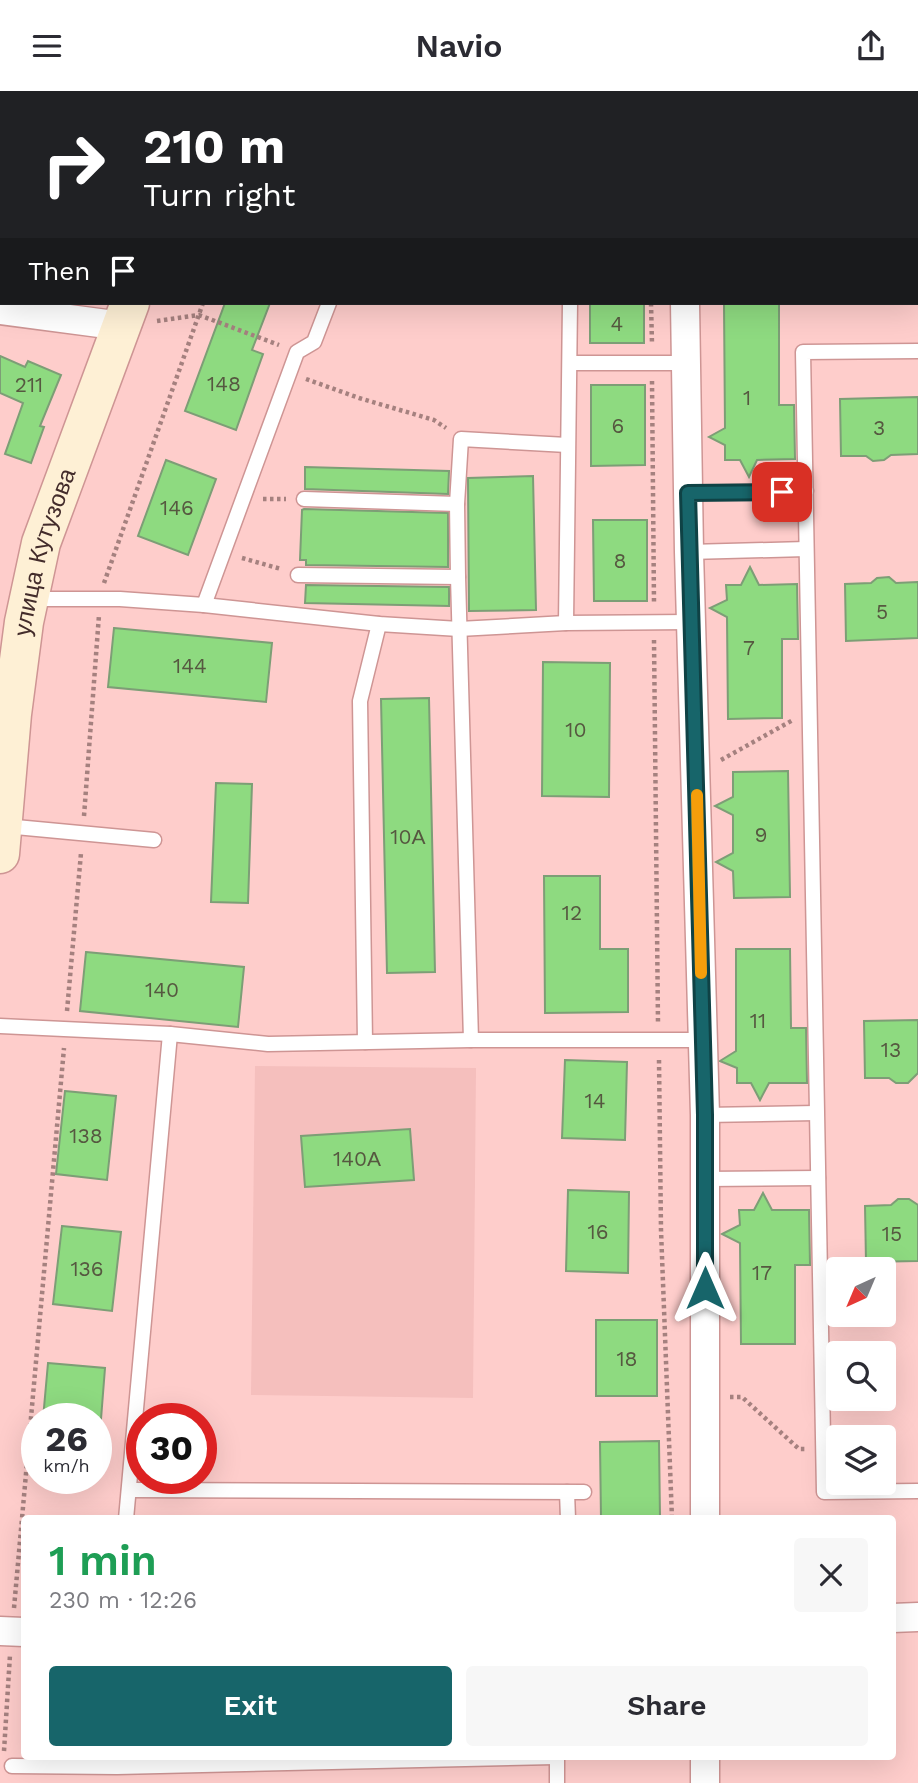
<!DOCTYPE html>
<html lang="en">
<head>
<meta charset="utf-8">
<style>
  :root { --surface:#fff; --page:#f7f7f7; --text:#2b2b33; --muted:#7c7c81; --accent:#17656a }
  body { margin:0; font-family:"Work Sans",sans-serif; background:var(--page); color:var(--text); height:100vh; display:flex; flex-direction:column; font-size:26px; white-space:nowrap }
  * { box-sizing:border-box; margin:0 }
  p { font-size:23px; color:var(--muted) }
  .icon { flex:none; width:38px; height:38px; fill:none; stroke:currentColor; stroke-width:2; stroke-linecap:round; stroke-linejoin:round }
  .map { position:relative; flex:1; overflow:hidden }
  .sheet { position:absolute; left:21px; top:1424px; width:875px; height:245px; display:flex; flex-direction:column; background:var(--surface); border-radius:7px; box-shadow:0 7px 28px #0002 }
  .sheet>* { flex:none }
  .hud { position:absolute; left:0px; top:0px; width:919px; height:214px; box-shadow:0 7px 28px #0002; background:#202124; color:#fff; overflow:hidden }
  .needle { width:46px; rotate:224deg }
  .buttons { position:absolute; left:826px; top:1166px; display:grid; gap:14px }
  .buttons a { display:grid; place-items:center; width:70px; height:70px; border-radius:7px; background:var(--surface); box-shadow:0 7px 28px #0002; font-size:35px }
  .speed { position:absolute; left:21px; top:1312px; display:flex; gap:14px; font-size:35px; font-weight:700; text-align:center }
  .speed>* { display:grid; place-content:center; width:91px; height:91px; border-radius:50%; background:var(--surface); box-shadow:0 7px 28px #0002; line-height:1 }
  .speed small { font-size:18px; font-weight:400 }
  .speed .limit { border:10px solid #d22; background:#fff; color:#111 }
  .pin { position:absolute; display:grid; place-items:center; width:60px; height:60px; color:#fff; margin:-30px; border-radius:14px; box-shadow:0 4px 10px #0006 }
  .me { position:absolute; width:77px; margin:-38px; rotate:0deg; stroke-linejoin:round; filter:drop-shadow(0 0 5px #0008) }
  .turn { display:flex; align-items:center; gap:24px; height:147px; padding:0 28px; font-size:32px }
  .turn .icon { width:91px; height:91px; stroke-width:2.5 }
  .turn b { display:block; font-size:49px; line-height:60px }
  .then { display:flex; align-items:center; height:66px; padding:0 28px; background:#0003; gap:14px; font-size:26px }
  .round { display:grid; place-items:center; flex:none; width:74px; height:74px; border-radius:7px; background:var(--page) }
  .overview { display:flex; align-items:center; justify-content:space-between; height:119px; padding:0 28px }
  h1 { font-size:42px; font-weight:600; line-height:52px; color:#1e9e55 }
  .action { display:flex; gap:14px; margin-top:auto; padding:14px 28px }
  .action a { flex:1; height:80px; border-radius:7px; background:var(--accent); color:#fff; font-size:28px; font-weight:600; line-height:80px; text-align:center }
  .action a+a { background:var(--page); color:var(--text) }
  header { display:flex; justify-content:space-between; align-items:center; height:91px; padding:0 28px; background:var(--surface); font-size:32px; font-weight:600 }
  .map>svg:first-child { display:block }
  .built { fill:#f5bfbd }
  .building { fill:#8eda80; stroke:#7d9e76; stroke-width:2 }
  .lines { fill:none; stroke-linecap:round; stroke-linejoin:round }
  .lane-casing { stroke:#ce9594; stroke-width:17 }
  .street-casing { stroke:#ce9594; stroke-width:31 }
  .secondary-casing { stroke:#ce9594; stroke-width:41 }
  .path { stroke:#a5817f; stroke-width:4.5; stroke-dasharray:3.5 3.5; stroke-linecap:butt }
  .lane { stroke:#fff; stroke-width:14 }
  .street { stroke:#fff; stroke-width:28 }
  .secondary { stroke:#fef0d5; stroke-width:38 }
  .route-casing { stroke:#0f4245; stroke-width:18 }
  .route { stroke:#17656a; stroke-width:12 }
  .slow { stroke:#f59e0b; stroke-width:12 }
  .labels { text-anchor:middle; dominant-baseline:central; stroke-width:6; stroke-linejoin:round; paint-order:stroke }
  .number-label { font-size:21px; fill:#565840 }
  .street-label { font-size:24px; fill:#432c2b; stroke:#fcfcfc }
</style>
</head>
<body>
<header><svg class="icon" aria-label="menu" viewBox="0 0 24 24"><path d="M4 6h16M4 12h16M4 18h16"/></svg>Navio<svg class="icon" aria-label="share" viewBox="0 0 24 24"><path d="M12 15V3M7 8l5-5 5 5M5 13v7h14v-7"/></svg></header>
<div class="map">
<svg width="918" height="1692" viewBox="0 0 918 1692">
  <rect width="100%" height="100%" fill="#fecdcb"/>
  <polygon class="built" points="255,975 476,977 473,1307 251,1304"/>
  <g class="building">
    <polygon points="225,212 270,212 252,259 263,263 236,339 185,320"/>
    <rect x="590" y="212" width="54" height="40"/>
    <polygon points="724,212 779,212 779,314 794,314 795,368 757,369 749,386 740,369 725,369 725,354 709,346 725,337"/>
    <polygon points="0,265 25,276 28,270 61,284 40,335 44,336 31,372 5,363 23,312 0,302"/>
    <polygon points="591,294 645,294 645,374 591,375"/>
    <polygon points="918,306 918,363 891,364 884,369 873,370 866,365 841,365 840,308"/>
    <polygon points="166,369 216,388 188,464 138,445"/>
    <polygon points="305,376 449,380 448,403 305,398"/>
    <polygon points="533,385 536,519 469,520 468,387"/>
    <polygon points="304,418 448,422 448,476 306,474 306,469 300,469 302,419"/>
    <polygon points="593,429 647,429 647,510 594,510"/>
    <polygon points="750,476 759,494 797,493 798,548 782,548 782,627 728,628 727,526 710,517 727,509 726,494 741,494"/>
    <polygon points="889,486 896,492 918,491 918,547 846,550 845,493 871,492 877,487"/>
    <polygon points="306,494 449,496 449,515 305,512"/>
    <polygon points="114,537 272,552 266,611 108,596"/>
    <polygon points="543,571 610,572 609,706 542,705"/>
    <polygon points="429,607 435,881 387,882 381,608"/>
    <polygon points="788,680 790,806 734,807 733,780 716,771 733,762 733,724 715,715 733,706 733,681"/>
    <polygon points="216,692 252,693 248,812 211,811"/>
    <polygon points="544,785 600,785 600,858 628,858 628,921 545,922"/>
    <polygon points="736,858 790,858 791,937 806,937 807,992 769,992 760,1009 751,992 737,992 737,977 720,970 736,960"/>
    <polygon points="86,861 244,876 238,936 80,920"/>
    <polygon points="918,929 918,982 908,992 896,992 889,987 865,987 864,930"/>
    <polygon points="565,969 627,971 625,1049 562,1047"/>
    <polygon points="65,1000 116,1005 107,1089 56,1083"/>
    <polygon points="410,1038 414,1089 305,1096 301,1045"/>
    <polygon points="568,1099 629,1101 628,1182 566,1180"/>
    <polygon points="763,1102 772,1119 809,1119 810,1174 795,1174 795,1253 741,1253 740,1152 722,1143 740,1134 739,1119 754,1119"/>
    <polygon points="898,1108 909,1108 918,1114 918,1170 866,1171 865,1115 891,1114"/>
    <polygon points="62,1135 121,1141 112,1220 53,1213"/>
    <rect x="596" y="1229" width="61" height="76"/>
    <polygon points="48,1272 105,1277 101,1328 43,1328"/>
    <polygon points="659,1350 660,1428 601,1428 600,1351"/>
  </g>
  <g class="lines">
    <g class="lane-casing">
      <g id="lane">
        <polyline points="918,260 803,261 824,1401 918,1400"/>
        <polyline points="570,272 686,272"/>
        <polyline points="688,402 806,400"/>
        <polyline points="304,408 457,413"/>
        <polyline points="689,461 806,458"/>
        <polyline points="298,484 458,486"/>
        <polyline points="31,508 120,508 204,514 379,533 459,538 566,532 691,531"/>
        <polyline points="204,514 297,261 314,251 329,212"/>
        <polyline points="566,532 570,212"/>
        <polyline points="5,735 154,749"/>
        <polyline points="0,935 170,943 268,953 471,949 703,949"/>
        <polyline points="471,949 458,486 457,413 461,348 567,354"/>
        <polyline points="365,951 360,610 379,533"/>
        <polyline points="705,1024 816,1022"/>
        <polyline points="705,1088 818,1087"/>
        <polyline points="129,1399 584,1401"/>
        <polyline points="567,1401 568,1428"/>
        <polyline points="126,1428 170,943"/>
        <polyline points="557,1666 557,1692"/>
        <polyline points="12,1675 117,1676 555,1666"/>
      </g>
    </g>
    <g class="street-casing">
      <g id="street">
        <polyline points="682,0 682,2"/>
        <polyline points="685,212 689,461 705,1024 705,1428"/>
        <polyline points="0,219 122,235"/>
        <polyline points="892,1527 918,1526"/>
        <polyline points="0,1540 24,1541"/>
        <polyline points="705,1666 705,1692"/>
      </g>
    </g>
    <g class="secondary-casing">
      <g id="secondary">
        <polyline points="208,2 209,0"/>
        <path id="s1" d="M0,763L12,623L24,531L41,452L130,212"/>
      </g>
    </g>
    <g class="path">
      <polyline points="399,0 400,2"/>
      <polyline points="544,0 544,2"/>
      <polyline points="649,0 649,2"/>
      <polyline points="279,2 280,0"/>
      <polyline points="651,212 652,253"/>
      <polyline points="157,230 199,224 279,254"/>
      <polyline points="306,288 359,307 434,329 446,337"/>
      <polyline points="652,290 654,512"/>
      <polyline points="263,408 286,408"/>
      <polyline points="242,467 281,478"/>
      <polyline points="104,492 203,212"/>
      <polyline points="654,549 658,932"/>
      <polyline points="721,669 793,629"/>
      <polyline points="84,725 99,524"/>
      <polyline points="67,920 81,762"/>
      <polyline points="659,969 661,1139 672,1428"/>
      <polyline points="730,1306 742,1306 799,1358 806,1358"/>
      <polyline points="14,1517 64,957"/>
      <polyline points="4,1660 10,1564"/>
    </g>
    <use href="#lane" class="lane"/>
    <use href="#street" class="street"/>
    <use href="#secondary" class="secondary"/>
  </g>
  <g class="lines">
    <g class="route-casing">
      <polyline id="route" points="705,1197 705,1024 688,402 782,401"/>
    </g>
    <use href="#route" class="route"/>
    <polyline class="slow" points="697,704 701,882"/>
  </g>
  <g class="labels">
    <g class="number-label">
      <text x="617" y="232">4</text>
      <text x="224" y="292">148</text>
      <text x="29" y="293">211</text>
      <text x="747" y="306">1</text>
      <text x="618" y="334">6</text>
      <text x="879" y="336">3</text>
      <text x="177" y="416">146</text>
      <text x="620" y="469">8</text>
      <text x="882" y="520">5</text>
      <text x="749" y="556">7</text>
      <text x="190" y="574">144</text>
      <text x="576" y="638">10</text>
      <text x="761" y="743">9</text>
      <text x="408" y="745">10А</text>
      <text x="572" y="821">12</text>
      <text x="162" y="898">140</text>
      <text x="758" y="929">11</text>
      <text x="891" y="958">13</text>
      <text x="595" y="1009">14</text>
      <text x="86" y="1044">138</text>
      <text x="357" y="1067">140А</text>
      <text x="598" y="1140">16</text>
      <text x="892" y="1142">15</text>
      <text x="87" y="1177">136</text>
      <text x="762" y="1181">17</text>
      <text x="627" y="1267">18</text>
    </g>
    <g class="street-label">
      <text stroke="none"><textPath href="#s1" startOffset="306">улица Кутузова</textPath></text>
    </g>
  </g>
</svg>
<div class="buttons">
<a><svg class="needle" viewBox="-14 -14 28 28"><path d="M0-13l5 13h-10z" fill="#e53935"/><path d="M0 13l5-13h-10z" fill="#7c7c81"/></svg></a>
<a><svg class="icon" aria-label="search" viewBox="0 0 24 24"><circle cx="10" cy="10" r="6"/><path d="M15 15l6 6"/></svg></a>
<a><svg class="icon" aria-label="layers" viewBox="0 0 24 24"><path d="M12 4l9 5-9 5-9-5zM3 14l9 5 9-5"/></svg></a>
</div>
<div class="speed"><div>26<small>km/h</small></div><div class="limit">30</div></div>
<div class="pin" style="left:782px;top:401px;background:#d93025"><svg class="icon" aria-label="arrive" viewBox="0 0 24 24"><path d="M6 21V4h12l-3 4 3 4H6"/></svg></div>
<svg class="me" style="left:705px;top:1197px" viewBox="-20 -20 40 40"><path d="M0-17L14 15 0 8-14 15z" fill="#17656a" stroke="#fff" stroke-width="4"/></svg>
<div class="hud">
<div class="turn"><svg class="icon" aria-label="right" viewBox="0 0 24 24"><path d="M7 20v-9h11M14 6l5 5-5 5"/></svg><div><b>210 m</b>Turn right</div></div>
<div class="then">Then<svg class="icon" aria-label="arrive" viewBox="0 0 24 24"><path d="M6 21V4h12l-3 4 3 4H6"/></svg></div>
</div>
<section class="sheet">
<div class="overview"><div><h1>1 min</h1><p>230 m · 12:26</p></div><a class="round"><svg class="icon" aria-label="close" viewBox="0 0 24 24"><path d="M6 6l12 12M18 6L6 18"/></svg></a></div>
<div class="action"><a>Exit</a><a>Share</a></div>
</section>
</div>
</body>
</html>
